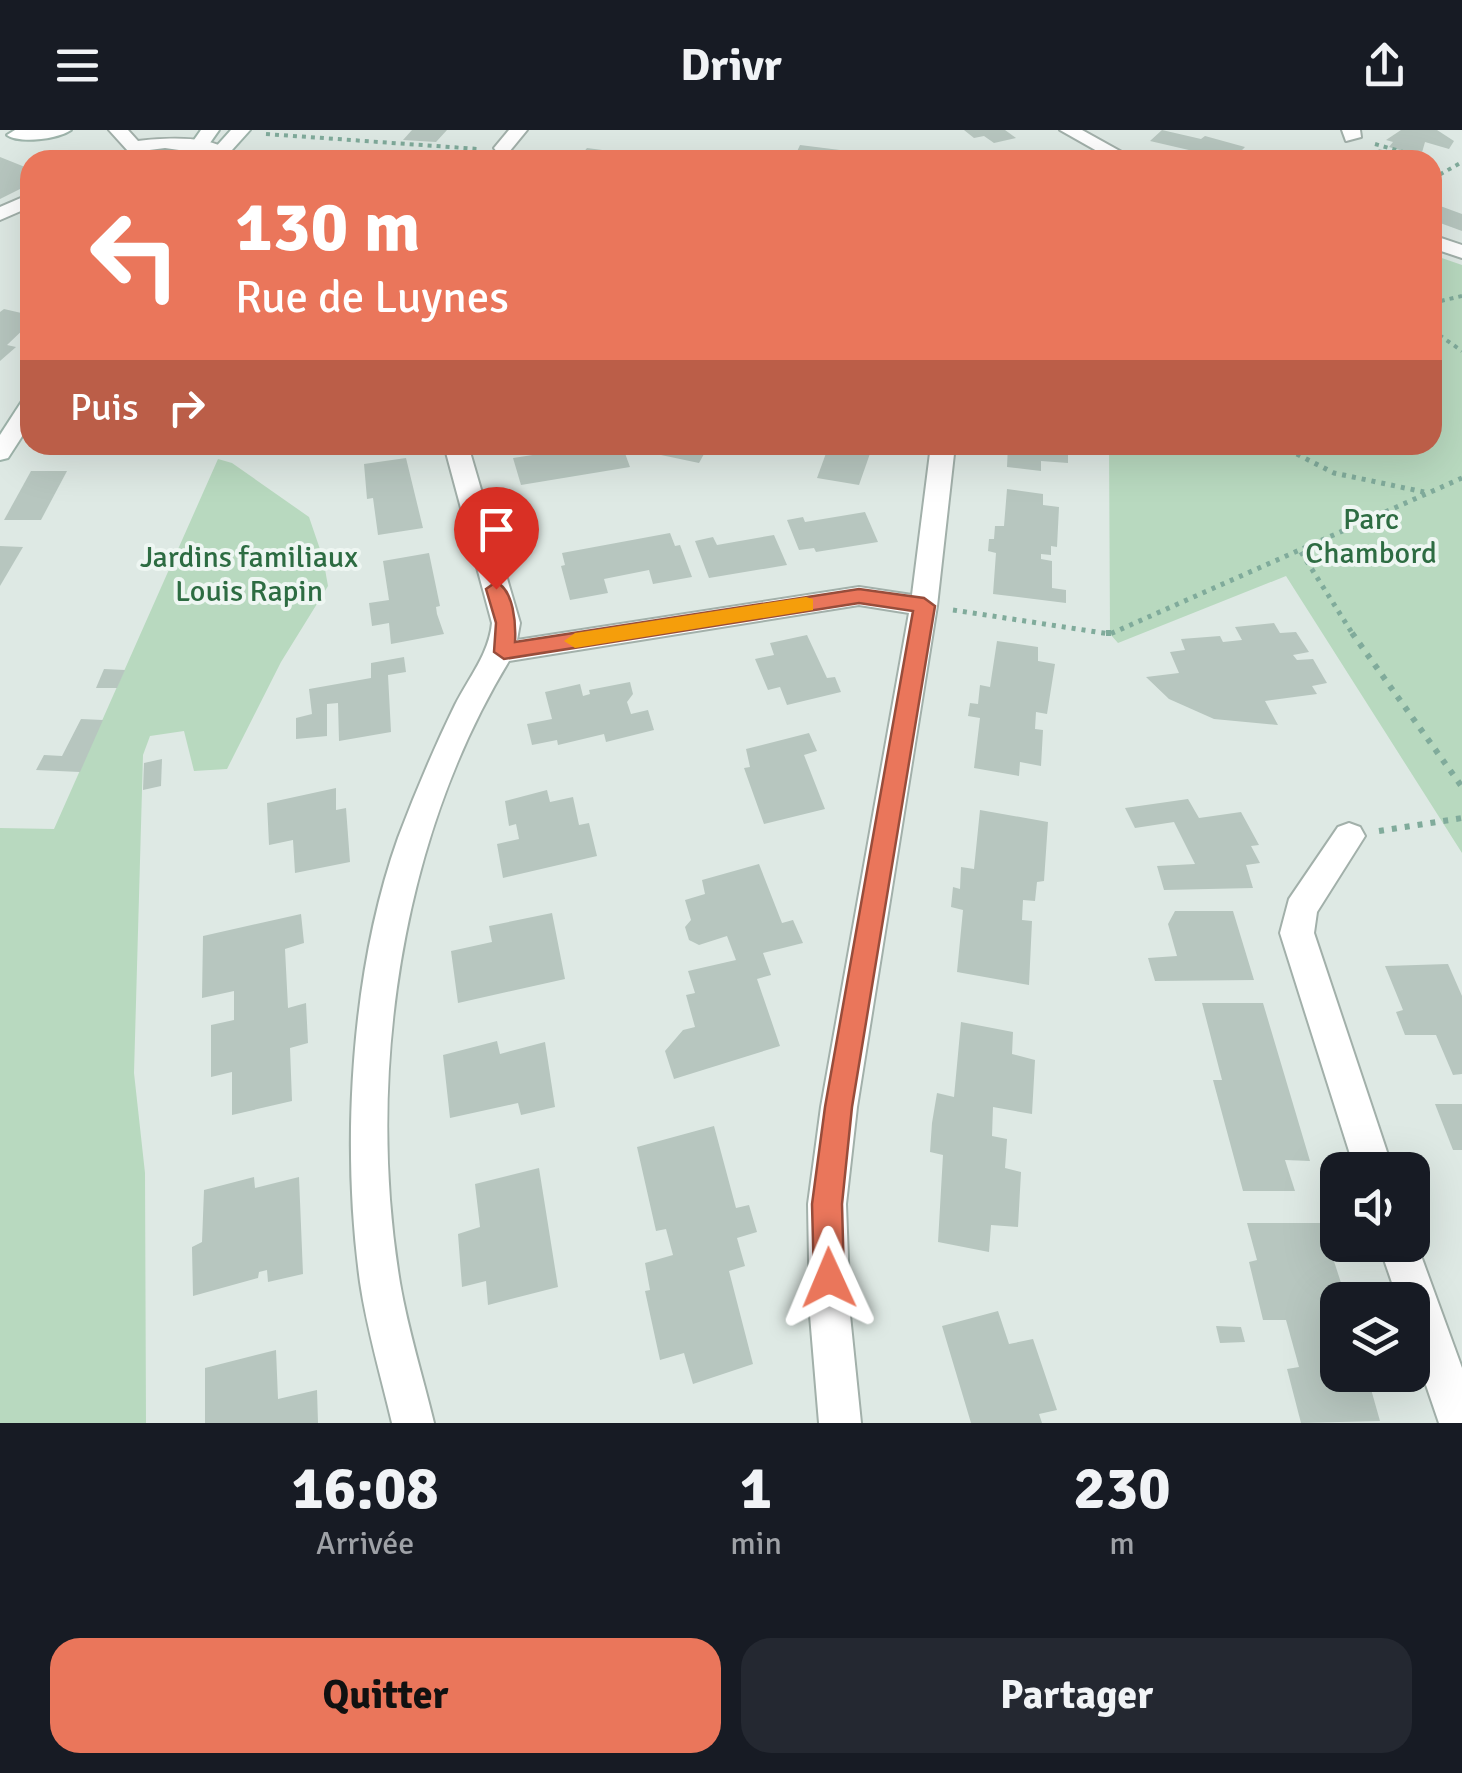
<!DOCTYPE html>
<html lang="fr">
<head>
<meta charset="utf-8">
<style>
  :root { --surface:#171b24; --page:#242831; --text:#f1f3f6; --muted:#9ea1a6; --accent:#ea765b }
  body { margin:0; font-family:Signika,sans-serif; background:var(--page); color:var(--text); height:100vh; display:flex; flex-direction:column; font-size:38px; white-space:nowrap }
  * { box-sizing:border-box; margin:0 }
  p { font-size:32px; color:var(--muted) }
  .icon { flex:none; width:55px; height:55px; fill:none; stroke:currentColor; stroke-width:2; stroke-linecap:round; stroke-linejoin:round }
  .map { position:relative; height:1293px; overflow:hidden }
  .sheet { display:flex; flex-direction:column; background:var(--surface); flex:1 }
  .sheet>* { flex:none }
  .hud { position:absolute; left:20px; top:20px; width:1422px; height:305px; border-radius:30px; box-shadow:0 10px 40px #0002; background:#ea765b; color:#fff; overflow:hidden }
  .tools { position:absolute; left:1320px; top:1022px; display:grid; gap:20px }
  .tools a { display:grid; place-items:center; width:110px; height:110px; border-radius:20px; background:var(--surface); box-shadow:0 10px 40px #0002; font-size:50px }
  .pin { position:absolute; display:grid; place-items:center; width:85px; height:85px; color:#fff; margin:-102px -42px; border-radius:50% 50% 50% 0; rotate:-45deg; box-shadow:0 0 10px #0007 }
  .pin .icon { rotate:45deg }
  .me { position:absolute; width:110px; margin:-55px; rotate:359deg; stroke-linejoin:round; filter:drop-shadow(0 0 8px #0008) }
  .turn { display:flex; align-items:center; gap:35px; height:210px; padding:0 50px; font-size:45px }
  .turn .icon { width:130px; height:130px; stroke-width:2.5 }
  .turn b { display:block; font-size:70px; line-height:85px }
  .then { display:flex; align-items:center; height:95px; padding:0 50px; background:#0003; gap:20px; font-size:38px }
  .eta { display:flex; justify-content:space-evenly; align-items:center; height:170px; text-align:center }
  .eta b { font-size:60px; font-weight:800; line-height:70px }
  .action { display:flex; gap:20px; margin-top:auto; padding:20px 50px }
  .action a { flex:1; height:115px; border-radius:30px; background:var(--accent); color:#111; font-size:40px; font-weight:800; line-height:115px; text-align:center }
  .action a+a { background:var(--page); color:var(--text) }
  header { display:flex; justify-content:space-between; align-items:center; height:130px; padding:0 50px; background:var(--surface); font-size:45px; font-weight:800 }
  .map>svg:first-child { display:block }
  .green { fill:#b8d9bf }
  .building { fill:#b7c6bf }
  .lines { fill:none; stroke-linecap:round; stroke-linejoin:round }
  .street-casing { stroke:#a2b0aa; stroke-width:4 }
  .secondary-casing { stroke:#9eb4ab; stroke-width:4 }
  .path-far2 { stroke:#80ab9b; stroke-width:4; stroke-dasharray:4 5; stroke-linecap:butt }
  .path-far1 { stroke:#80ab9b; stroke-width:5; stroke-dasharray:4 6; stroke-linecap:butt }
  .path { stroke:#80ab9b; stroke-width:6; stroke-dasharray:5 8; stroke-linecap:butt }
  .street { fill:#fff; fill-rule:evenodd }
  .secondary { fill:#fff; fill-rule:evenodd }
  .route { fill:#ea765b; stroke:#984d3b; stroke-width:2.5 }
  .slow { fill:#f59e0b }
  .labels { text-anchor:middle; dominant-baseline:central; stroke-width:8; stroke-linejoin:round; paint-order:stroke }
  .park-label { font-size:30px; fill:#2d6c42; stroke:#eef6f2 }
</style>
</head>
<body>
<header><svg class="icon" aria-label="menu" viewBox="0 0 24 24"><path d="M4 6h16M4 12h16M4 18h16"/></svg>Drivr<svg class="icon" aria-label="share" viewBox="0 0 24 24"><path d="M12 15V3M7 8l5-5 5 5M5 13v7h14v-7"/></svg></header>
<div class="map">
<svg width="1462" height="1293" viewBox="0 0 1462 1293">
  <rect width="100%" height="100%" fill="#dee9e4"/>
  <g class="green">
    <polygon points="1433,125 1462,135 1462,723 1286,446 1118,513 1110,504 1109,315 1432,315"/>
    <polygon points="218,329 232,333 309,387 323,428 328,456 281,532 227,639 194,641 184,601 150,606 143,625 134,943 145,1043 146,1293 0,1293 0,698 54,699"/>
  </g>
  <g class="building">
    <polygon points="412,0 447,0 436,12 403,10"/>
    <polygon points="964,0 1005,0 1016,8 994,13 984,6 974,8"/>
    <polygon points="1162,0 1201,9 1205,6 1245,17 1232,30 1150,11"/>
    <polygon points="1401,0 1437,0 1454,11 1449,19 1425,12 1421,26 1389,17 1393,12 1386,10"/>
    <polygon points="800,15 848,21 862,25 860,30 794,28"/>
    <polygon points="587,18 610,21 625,25 622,30 582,30 579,28"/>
    <polygon points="1379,19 1416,29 1416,30 1370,30"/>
    <polygon points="0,27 30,39 30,54 0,69"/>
    <polygon points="1432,73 1462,84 1462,101 1432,90"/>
    <polygon points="4,179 30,185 22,193 29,194 7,215 16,217 0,231 0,182"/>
    <polygon points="598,315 622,315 630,337 521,355 513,328"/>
    <polygon points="665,315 709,315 699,333 661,325"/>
    <polygon points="873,315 859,355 817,348 829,315"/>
    <polygon points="1008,315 1058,315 1057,322 1068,323 1068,333 1041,331 1041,341 1007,337"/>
    <polygon points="406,328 423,398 378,405 373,368 367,369 364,334"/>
    <polygon points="31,341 67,341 41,390 4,390"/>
    <polygon points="1007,359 1043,364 1043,375 1059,377 1057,417 1051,416 1051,425 1041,424 1041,429 1052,431 1052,458 1066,460 1066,473 993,464 996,423 988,421 989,409 994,409 995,396 1004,396"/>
    <polygon points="865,382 878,412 816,422 814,418 799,420 787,390 803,387 805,392"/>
    <polygon points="670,403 675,416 680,415 692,447 653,454 649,440 604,449 608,463 570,470 561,436 565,435 562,423"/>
    <polygon points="774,405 787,435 709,448 695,411 713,407 717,415"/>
    <polygon points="0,416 23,417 0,456"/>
    <polygon points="429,423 440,476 436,477 437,484 444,504 391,514 389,493 372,496 369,473 389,470 383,431"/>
    <polygon points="1274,493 1280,503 1296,502 1309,522 1293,525 1297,530 1313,529 1327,553 1312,556 1317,564 1265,571 1278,595 1214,589 1169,569 1146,547 1179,543 1170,522 1185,520 1181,509 1220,506 1223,512 1242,510 1235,497"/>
    <polygon points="807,505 827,548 835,547 841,562 787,575 780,557 768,560 755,529 774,525 770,513"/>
    <polygon points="997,511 1038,517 1038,531 1055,534 1047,584 1036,582 1035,599 1043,600 1041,636 1020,632 1019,646 974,638 980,588 968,586 970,573 978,574 980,555 990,557"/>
    <polygon points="404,527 406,542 388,545 391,602 339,611 338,573 327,574 327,606 296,609 296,588 312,584 309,559 371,548 371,533"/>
    <polygon points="104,539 125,540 117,558 96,558"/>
    <polygon points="630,552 633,564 627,572 631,584 648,580 654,600 606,612 604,604 558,615 557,610 532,615 527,594 552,589 545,562 580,554 583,566 590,564 589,560"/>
    <polygon points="81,589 103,590 80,642 36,640 44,625 62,626"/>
    <polygon points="809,603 817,621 804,625 825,679 764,694 744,638 750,637 746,619"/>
    <polygon points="162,629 161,656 143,660 144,633"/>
    <polygon points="336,658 336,680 346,678 350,732 295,743 293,710 269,715 267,673"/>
    <polygon points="547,660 550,672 573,667 579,695 589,693 597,726 503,748 497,714 519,709 516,694 509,696 505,671"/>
    <polygon points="1188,669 1199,688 1241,682 1259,715 1251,716 1260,733 1246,735 1253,758 1164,760 1157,736 1195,734 1174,692 1135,698 1125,678"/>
    <polygon points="980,680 1048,692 1044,751 1037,752 1035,771 1023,770 1022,790 1032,791 1029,855 957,842 963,780 951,777 953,757 960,759 961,737 974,739"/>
    <polygon points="759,734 782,793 793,790 803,813 763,823 771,845 757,849 780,916 674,949 665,921 683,900 695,897 686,865 695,863 688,841 736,830 727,806 699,815 689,810 685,797 691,790 685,770 705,764 702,750"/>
    <polygon points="1175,781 1233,781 1254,850 1155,851 1148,828 1177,826 1168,794"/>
    <polygon points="552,783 565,849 458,873 451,821 492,812 489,796"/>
    <polygon points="301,784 304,813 285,819 288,878 306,873 308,913 290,918 292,971 232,985 232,942 211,947 211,895 234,890 234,861 202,868 203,806"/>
    <polygon points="1448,834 1462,866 1462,944 1453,945 1436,905 1405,905 1396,882 1403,880 1385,836"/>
    <polygon points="1202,873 1263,873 1310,1031 1285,1030 1295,1061 1243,1061 1213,950 1222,950"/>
    <polygon points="961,892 1013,902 1012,924 1035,930 1032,984 993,977 992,1006 1007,1009 1005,1038 1021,1042 1018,1097 991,1095 989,1122 938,1112 943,1025 930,1022 932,993 937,963 954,967"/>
    <polygon points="497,911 500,924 545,912 555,977 521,985 518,973 450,988 443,925"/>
    <polygon points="1435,974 1462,974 1462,1020 1453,1020"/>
    <polygon points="714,996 736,1078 749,1075 757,1102 737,1108 745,1136 729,1141 753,1234 693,1254 684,1223 660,1230 645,1161 650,1160 645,1133 673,1125 666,1099 656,1101 637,1017"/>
    <polygon points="539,1038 558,1157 488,1175 486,1151 462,1157 458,1104 480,1097 475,1054"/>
    <polygon points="254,1047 255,1058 299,1047 303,1144 268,1152 267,1140 259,1142 258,1148 193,1166 192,1117 202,1112 204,1060"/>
    <polygon points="1247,1093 1328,1093 1338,1122 1331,1122 1344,1162 1349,1161 1352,1170 1338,1170 1338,1245 1367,1245 1380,1291 1301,1293 1287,1239 1299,1237 1286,1190 1263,1190 1249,1132 1257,1130"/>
    <polygon points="998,1181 1009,1214 1033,1209 1057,1280 1039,1284 1042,1293 971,1293 942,1196"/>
    <polygon points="1216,1196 1241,1197 1245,1212 1220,1213"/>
    <polygon points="276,1220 278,1269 317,1260 318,1293 205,1293 205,1238"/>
  </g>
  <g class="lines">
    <g class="street-casing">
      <g id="street">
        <path d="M109,0H128L138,11C164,8 208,5 230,21L221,26L165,18L134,22L128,21Z"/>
        <polygon points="509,0 527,0 509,22 497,22 494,18"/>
        <polygon points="1060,0 1082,0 1136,30 1113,30"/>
        <polygon points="1342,0 1360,0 1361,7 1346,11"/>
        <polygon points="30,64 30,77 0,90 0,77"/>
        <polygon points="1432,105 1462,115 1462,128 1432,118"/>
        <path d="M444,315H468L520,493L517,510L859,457L912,465L931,315H955L937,476L857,977L846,1074L850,1185L861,1293H819L810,1185L808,1074L821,977L909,483L859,475L509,531C400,710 366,947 400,1153C408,1200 423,1247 434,1293H392C381,1246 367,1200 360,1152C341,1013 351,840 398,708C415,663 434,618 455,575C469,547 489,524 492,493Z"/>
        <polygon points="1349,693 1360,697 1365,706 1317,782 1314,803 1393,1040 1355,1040 1280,803 1289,769 1338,697"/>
        <polygon points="1412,1101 1462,1238 1462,1293 1439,1293 1412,1214 1412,1170 1398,1170 1379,1115 1412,1115"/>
      </g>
    </g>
    <g class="secondary-casing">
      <g id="secondary">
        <path d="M15,0H71C58,9 20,14 7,5Z"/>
        <polygon points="201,0 219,0 198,30 180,30"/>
        <polygon points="231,0 250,0 223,30 204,30"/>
        <polygon points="30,269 30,294 8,328 0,330 0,305 22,271"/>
      </g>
    </g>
    <g class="path-far2">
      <polyline points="266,4 478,19"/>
      <polyline points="1375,14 1431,30"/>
      <polyline points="1432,49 1462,32"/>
      <polyline points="1432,173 1462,166"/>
      <polyline points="1432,200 1462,221"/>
    </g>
    <g class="path-far1">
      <polyline points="1279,315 1334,343 1424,362"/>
      <polyline points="1301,422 1354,506"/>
      <polyline points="953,480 1110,504 1462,348"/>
    </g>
    <g class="path">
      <polyline points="1106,503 1111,503"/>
      <polyline points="1352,503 1462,657"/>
      <polyline points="1379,701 1462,688"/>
    </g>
    <use href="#street" class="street"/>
    <use href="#secondary" class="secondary"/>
  </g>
  <path class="route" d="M496,452C514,460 516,494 515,512L859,459L924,468L935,476L852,977L842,1074L844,1148L839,1159L829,1163L818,1159L814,1148L812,1074L825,977L913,481L859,473L504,529L494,522L496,493L486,459Z"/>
  <polygon class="slow" points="806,467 813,469 813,480 575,518 564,511 575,503"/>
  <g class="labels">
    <g class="park-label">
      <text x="1371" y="389">Parc<tspan x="1371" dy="34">Chambord</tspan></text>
      <text x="249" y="427">Jardins familiaux<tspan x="249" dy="34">Louis Rapin</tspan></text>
    </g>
  </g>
</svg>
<div class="tools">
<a><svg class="icon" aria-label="sound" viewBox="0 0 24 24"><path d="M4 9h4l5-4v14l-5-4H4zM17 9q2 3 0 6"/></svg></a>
<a><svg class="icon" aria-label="layers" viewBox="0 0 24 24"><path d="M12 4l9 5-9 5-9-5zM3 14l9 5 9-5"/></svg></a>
</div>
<div class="pin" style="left:496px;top:459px;background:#d93025"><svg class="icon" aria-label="arrive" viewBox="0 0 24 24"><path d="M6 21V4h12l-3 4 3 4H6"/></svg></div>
<svg class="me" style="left:829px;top:1148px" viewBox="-20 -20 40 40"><path d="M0-17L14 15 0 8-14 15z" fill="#ea765b" stroke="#fff" stroke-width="4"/></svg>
<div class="hud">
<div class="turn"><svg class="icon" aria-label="left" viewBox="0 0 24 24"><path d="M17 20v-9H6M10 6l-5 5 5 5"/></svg><div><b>130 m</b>Rue de Luynes</div></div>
<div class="then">Puis<svg class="icon" aria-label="right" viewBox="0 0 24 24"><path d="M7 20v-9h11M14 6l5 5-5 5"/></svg></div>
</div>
</div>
<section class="sheet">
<div class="eta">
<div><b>16:08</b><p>Arrivée</p></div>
<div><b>1</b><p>min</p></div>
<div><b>230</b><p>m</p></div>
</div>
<div class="action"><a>Quitter</a><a>Partager</a></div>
</section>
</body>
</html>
